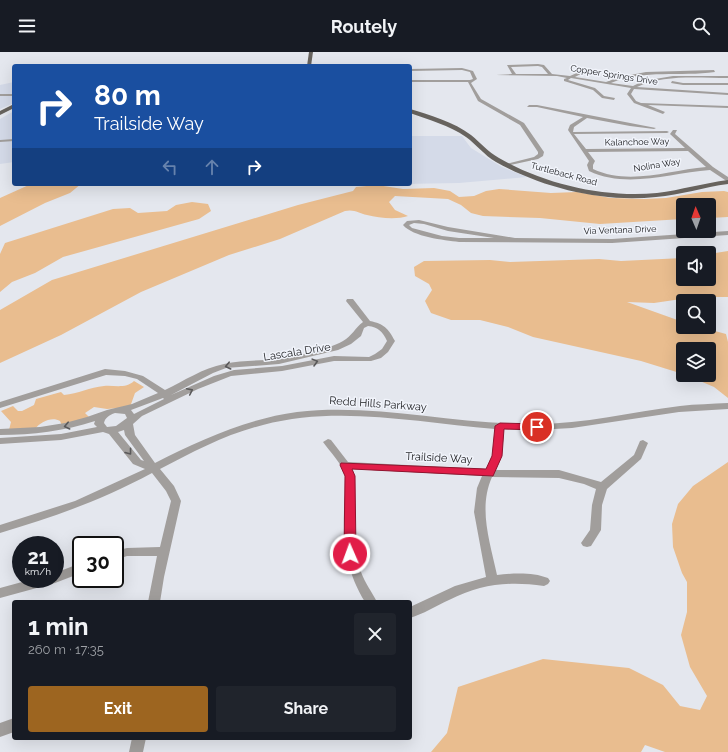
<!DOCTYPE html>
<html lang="en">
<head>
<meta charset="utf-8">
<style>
  :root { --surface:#171b24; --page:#20242c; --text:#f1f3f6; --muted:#9ea1a6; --accent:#9d6520 }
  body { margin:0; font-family:Raleway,sans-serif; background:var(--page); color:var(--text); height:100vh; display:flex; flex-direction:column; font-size:15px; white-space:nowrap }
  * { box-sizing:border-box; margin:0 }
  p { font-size:13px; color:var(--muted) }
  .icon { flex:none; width:22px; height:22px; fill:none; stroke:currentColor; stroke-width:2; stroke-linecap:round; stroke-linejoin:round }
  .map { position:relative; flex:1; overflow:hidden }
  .side { position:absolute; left:12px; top:548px; width:400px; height:140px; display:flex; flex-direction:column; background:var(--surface); border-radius:4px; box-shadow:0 4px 16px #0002 }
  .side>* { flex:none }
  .top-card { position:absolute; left:12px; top:12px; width:400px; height:122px; border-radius:4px; box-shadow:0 4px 16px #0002; background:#1a4fa0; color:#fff; overflow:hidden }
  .needle { width:26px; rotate:358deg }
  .controls { position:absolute; left:676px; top:146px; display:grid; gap:8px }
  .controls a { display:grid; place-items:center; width:40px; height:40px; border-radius:4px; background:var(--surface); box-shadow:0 4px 16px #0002; font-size:20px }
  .speed { position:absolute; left:12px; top:484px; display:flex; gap:8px; font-size:20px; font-weight:700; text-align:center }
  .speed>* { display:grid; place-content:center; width:52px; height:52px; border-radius:50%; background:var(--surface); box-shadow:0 4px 16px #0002; line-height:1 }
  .speed small { font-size:10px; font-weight:400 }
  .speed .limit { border:2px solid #111; border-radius:6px; background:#fff; color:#111 }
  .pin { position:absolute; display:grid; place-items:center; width:34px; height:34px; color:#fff; margin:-17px; border:2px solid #fff; border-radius:50%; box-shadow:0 1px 4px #0007 }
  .me { position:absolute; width:44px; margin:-22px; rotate:358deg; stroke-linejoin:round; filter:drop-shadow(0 0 3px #0008) }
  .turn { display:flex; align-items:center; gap:14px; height:84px; padding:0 16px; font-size:18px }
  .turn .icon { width:52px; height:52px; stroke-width:2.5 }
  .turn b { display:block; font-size:28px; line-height:34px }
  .lanes { display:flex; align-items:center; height:38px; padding:0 16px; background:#0003; justify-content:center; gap:20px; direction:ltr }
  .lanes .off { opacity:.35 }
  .round { display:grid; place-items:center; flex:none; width:42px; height:42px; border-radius:4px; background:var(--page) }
  .head { display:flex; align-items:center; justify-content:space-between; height:68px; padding:0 16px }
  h1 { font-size:24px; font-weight:700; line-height:30px }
  .cta { display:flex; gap:8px; margin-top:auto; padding:8px 16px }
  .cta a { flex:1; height:46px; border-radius:4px; background:var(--accent); color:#fff; font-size:16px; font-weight:700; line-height:46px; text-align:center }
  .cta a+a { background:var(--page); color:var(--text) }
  header { display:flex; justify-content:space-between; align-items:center; height:52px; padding:0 16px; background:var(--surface); font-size:18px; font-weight:700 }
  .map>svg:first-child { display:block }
  .built { fill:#d4dae8 }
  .green { fill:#e9bd8f }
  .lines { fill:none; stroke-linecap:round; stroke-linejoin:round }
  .minor { fill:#a19e9c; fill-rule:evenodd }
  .major { fill:#67635e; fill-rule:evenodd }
  .oneway { stroke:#5a595a }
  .route { fill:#e11d48; stroke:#92132f }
  .labels { text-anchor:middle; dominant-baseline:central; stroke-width:3; stroke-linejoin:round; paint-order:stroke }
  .far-street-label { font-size:9px; fill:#202124; stroke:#f1f4fb }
  .street-label { font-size:11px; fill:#202124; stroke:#f1f4fb }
</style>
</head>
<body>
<header><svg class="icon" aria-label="menu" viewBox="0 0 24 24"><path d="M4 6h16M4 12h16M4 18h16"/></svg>Routely<svg class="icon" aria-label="search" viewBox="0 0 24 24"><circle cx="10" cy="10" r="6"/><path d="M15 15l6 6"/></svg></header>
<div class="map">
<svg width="728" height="700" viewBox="0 0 728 700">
  <rect width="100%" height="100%" fill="#e4e7ee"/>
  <g class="built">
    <polygon points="14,30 14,51 0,57 0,33"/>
    <polygon points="14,59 14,110 0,112 0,67"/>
    <polygon points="410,84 462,84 471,96 502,115 527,125 459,131 343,133 342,132 410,132"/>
  </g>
  <g class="green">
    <polygon points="31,132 81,132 70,141 45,151 0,174 0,146"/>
    <path d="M377,133L403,137L434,136L450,139L459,145L474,144L486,139L499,137L551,141L577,140L611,146L644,147L666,146L702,140L724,139L728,140V165L709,166V153H683V167L600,172L540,166L483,164L471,161L461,153L448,147L395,144L389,150L395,158L408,164C396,168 379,166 367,163C359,161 354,157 345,159L280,187L229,203L141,240L61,283L0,311V258L52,228L298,153L353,139L356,135Z"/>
    <polygon points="192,150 208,152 211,159 199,167 63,205 35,221 12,230 0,240 0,202 5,191 113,157 130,156 138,161 167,159 176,153"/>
    <polygon points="728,199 728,245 695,245 654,251 627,250 683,270 683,275 700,275 726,282 728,290 728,346 714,335 686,323 709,323 709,297 683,297 683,322 641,309 533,285 508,275 480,268 451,268 431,261 425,249 432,238 429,232 415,224 414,215 424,209 490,208 510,210 599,207 621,209 683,206 683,227 709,227 709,202"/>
    <path d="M134,329L144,335L135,341L130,355L107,357L94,355L85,361L89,365L62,374L60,369C52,364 40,370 35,377L9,378L11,370L1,359L13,354L18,359H22L34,353L36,347L61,340L64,343C78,342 90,335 104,334C114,333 126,337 134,329Z"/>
    <polygon points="728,410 728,700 665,700 645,693 641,700 431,700 447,681 458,635 543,607 629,616 663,633 680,654 700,658 707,644 690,615 681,583 687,560 687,530 682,521 673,495 672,472 678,452 693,434"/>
  </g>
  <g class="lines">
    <g class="minor">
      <path d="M538,12L544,13L552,22L570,24L588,16V18L575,25L606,30L620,25L646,20L714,18L715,20C680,25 645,17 611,31L633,34L643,29L673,24H728V26C699,26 664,22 637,35L728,41V43L634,37L631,42L636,49L641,51L728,54V56L648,53L665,60L663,62L634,51L627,42L631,36L571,26L568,28L595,36L604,44L615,46L614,48L602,46L593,38L564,29V27L567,26L557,24L496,23L512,22L507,13ZM538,14L542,15L548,22H516L511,15Z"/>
      <polygon points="462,16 473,19 477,27 471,31 481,47 524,71 544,100 543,104 538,107 506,114 506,112 534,105 538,102 538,100 520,73 478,49 468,30 410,30 410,28 470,28 473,27 470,20 462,18 410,19 410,17"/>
      <polygon points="672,29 683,31 728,31 728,33 683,33 671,31"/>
      <rect x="0" y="42" width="14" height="2"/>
      <path d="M529,53H537L656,76L654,77L630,74L587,66L574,75L573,80L667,79L669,80L667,81L574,82L586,97L685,96L670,82L673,78H677L675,82L713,115L728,125V130L710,118C670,121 627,137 589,119L587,113L589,109L568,78L570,73L583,65L537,55H527ZM688,99L706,115C670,118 629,134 593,117V113L595,109L588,100Z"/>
      <polygon points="14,87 14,89 0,90 0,88"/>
      <path d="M419,168L448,175L515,186L612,187L728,179V183L612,191L459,190C444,188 413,185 403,173L407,169ZM414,171L424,172L448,179L494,186H459L442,184L412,176L409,173Z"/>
      <path d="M347,247H353L370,269C384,272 388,276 395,289L388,300L381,306L371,309H334L282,319L231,324L198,337L142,364L133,372L135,383L155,411C200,388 246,367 297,360C377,351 456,373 535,372C584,372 632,360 680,354C696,352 712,352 728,351V357L679,360L572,376L536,378L504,377L502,404L496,418H559L601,430L634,403L640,389L643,388L648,391L641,407L607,437L602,453L601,478L591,494L587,495L583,494L581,491L590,478L592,453L596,437L584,432L559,426L492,425C478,456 490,490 497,523C513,521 533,520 548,526L550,529L548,532L544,534C508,529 482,532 449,548C436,554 423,562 410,566V555L455,534L486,525L474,460L477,436L482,424L352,417L355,424C354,456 351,489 361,520C365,531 372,540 377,550H365C347,521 343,492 344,458C344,447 347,434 345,424C342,411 330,400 323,390L328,387L331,388L348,410L486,417L492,404L495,377C418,371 339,353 263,373C226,382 193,400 160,417L174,434L181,449L164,525L160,550H148L157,504H127L115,508V499L127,496L160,495L171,449L166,439L152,421C102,448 54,465 0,481V473L75,449L145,417L133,412L109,382L103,380L61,388L0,392V386L61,382L97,375L94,372L95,369C64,379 33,383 0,383V377L40,375L65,371L87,365L107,358L132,352L158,341L137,327L125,324L106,323L0,356V350L105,317L125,319L143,324L165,338C184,329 203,316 224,312C242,308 261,309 279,307C297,304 327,298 343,289C352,284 355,276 363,270L346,249ZM368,274C378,275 383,280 387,289L382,297L375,302L369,305L334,304L282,314L234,318L214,324L171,343L213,321L226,316L279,312L338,298L351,292L361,284L364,276ZM163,346L164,347L134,362L131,358ZM115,361L125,362L127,366L116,374L107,375L104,371C105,366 109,363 115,361ZM124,378L125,383L144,409L141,408L118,380Z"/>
      <polygon points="81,511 81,521 55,531 0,546 0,536 33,527 55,527 55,521"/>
      <polygon points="14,666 14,680 0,685 0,671"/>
      <polygon points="132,686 146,686 143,700 129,700"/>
    </g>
    <g class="major">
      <polygon points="309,0 313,0 311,14 307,14"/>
      <polygon points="14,52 14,56 0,63 0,59"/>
      <path d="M410,57C430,63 454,70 471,83C481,91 488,100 499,106C544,132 604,146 657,141C681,138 704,131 728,128V132C704,135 681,143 656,145C603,151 542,136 496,110C484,103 476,92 466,85C449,73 429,68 410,61Z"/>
    </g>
  </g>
  <defs><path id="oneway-chevron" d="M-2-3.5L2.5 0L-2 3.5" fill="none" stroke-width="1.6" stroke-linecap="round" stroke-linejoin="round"/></defs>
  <g class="oneway">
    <use href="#oneway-chevron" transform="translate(315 310) rotate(-15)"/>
    <use href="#oneway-chevron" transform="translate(228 314) rotate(167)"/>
    <use href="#oneway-chevron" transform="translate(190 339) rotate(-26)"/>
    <use href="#oneway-chevron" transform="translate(67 374) rotate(167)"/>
    <use href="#oneway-chevron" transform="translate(129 400) rotate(52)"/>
  </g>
  <polygon class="route" points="500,371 537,372 542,375 537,378 504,377 502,404 493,424 352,417 355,424 356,502 354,505 346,505 344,502 345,424 340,413 341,411 486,417 492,404 495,374"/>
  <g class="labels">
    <g class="far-street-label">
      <text transform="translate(614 23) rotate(9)">Copper Springs Drive</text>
      <text transform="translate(637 90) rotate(-1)">Kalanchoe Way</text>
      <text transform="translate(657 113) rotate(-9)">Nolina Way</text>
      <text transform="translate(564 122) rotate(15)">Turtleback Road</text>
      <text transform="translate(620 178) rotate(-2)">Via Ventana Drive</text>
    </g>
    <g class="street-label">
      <text transform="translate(297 300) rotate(-9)">Lascala Drive</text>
      <text transform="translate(378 352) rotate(4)">Redd Hills Parkway</text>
      <text transform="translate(439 406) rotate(3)">Trailside Way</text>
    </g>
  </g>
</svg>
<div class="controls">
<a><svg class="needle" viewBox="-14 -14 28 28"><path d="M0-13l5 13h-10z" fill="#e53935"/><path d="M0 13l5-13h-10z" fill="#9ea1a6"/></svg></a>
<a><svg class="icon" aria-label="sound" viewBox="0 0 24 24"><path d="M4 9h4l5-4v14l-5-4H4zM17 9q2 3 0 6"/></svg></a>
<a><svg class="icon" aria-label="search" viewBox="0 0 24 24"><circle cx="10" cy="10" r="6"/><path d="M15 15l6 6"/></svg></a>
<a><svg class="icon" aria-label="layers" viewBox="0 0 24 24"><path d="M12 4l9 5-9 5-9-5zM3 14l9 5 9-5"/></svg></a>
</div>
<div class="speed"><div>21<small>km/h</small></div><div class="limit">30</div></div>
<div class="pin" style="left:537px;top:375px;background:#d93025"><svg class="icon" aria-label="arrive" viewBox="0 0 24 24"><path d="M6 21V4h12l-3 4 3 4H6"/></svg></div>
<svg class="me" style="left:350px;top:502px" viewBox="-20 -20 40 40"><circle r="17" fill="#e11d48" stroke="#fff" stroke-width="3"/><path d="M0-11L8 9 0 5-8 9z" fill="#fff"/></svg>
<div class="top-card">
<div class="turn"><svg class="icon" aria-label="right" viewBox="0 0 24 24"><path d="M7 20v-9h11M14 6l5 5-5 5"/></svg><div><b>80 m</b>Trailside Way</div></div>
<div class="lanes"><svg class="icon off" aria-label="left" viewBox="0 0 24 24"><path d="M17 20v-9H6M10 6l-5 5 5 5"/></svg><svg class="icon off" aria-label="ahead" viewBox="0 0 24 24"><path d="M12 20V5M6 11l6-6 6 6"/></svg><svg class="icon" aria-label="right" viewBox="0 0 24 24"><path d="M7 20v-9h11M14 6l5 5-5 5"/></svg></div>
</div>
<section class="side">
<div class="head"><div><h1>1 min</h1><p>260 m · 17:35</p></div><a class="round"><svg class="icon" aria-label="close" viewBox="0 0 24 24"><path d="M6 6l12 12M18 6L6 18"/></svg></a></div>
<div class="cta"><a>Exit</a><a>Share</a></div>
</section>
</div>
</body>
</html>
